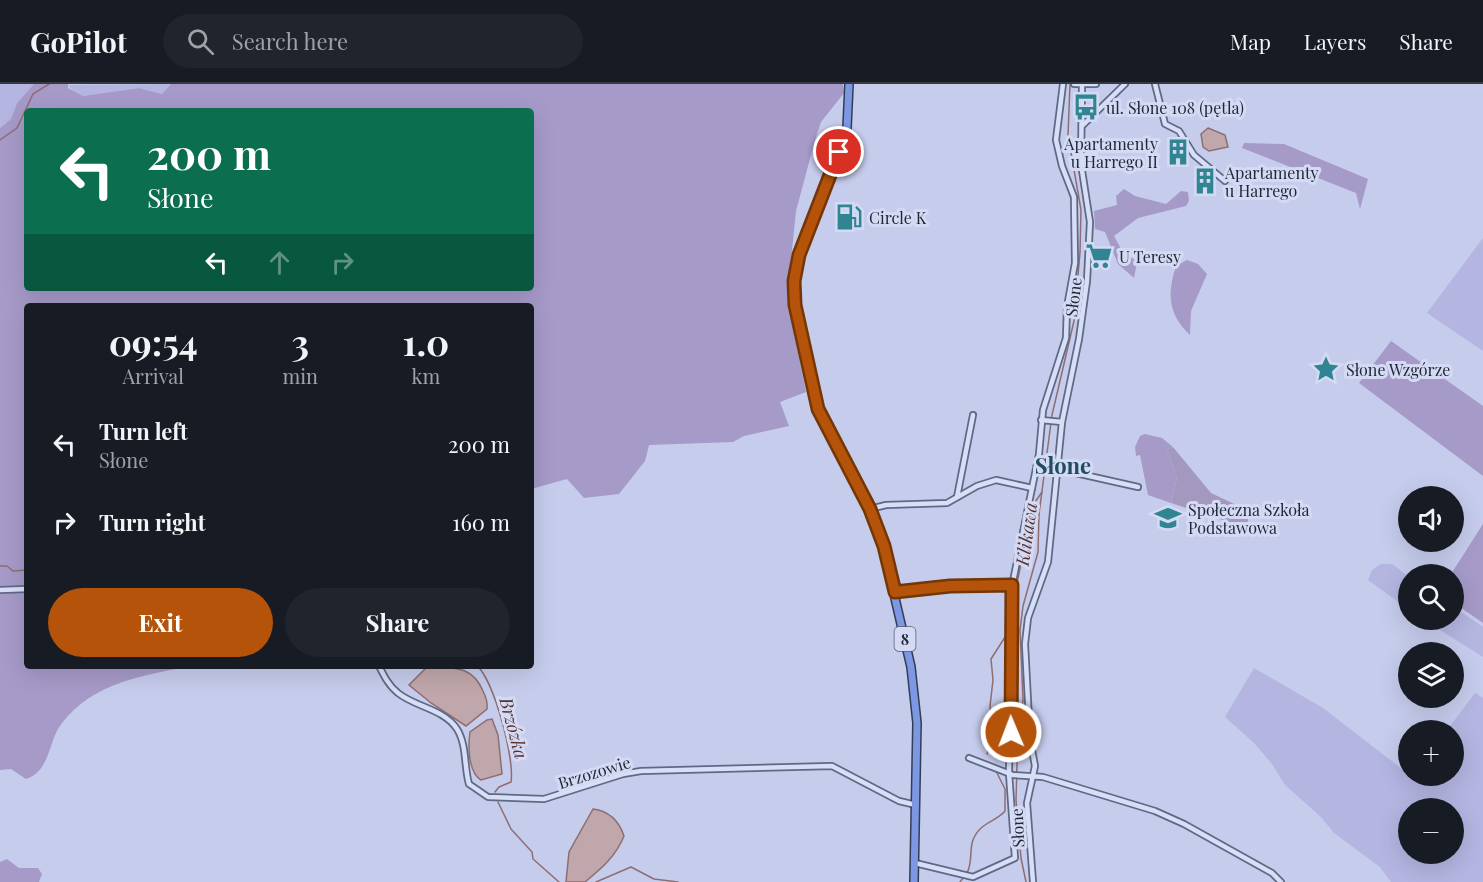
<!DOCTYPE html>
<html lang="en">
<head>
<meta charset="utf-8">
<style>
  :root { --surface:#171b24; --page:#20242c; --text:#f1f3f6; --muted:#9ea1a6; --line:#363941; --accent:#b45309 }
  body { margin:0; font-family:"Playfair Display",serif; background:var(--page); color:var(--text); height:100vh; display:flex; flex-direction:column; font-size:22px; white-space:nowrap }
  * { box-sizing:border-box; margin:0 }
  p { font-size:20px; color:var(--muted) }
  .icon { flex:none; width:33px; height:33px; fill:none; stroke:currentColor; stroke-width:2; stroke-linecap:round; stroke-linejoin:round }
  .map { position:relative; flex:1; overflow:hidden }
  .sheet { position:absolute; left:24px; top:219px; width:510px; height:366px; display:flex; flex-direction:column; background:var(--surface); border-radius:6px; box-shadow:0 6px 24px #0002 }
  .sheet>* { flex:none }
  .guide { position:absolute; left:24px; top:24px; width:510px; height:183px; border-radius:6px; box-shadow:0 6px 24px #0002; background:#0b6e4f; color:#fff; overflow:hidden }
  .fabs { position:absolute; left:1398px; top:402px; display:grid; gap:12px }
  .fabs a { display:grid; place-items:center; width:66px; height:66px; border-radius:50%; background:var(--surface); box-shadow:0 6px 24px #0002; font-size:30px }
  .pin { position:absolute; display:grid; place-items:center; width:51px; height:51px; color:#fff; margin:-26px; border:3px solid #fff; border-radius:50%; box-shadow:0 2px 6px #0007 }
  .me { position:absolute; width:66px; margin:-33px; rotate:359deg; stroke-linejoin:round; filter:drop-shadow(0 0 4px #0008) }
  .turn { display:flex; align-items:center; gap:21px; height:126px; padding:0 24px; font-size:27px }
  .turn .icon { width:78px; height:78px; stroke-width:2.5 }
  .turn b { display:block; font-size:42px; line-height:51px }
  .lanes { display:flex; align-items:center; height:57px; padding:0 24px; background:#0003; justify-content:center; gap:30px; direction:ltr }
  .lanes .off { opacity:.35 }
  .eta { display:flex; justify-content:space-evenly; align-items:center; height:102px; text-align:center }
  .eta b { font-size:36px; font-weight:700; line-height:42px }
  .button { display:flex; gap:12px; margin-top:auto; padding:12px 24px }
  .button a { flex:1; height:69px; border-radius:36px; background:var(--accent); color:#fff; font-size:24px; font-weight:700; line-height:69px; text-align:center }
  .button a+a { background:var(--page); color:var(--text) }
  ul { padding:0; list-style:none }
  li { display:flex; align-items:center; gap:18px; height:78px; padding:0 24px }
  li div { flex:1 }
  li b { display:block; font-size:22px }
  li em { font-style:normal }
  header { display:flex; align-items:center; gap:36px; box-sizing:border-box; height:84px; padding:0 30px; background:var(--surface); border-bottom:2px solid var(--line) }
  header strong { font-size:28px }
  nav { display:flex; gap:33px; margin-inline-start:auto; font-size:21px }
  .search { width:420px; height:54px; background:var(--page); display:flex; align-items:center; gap:15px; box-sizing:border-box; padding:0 21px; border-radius:33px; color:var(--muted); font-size:22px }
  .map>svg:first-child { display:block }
  .farmland { fill:#b4b5e1; fill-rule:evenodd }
  .green { fill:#a69ac9; fill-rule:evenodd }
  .cemetery { fill:#a399bf }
  .water { fill:#c0a7ab; stroke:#8e6e72; stroke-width:1.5 }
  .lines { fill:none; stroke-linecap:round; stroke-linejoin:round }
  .stream { stroke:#8e6e72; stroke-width:1.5 }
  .minor-casing { stroke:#5d6a86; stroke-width:8 }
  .trunk-casing { stroke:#313f54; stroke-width:10 }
  .minor { stroke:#d9def7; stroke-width:4.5 }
  .trunk { stroke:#7e97e2; stroke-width:7 }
  .route-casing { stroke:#753606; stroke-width:15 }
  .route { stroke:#b45309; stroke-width:10 }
  .labels { text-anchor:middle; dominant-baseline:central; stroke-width:6; stroke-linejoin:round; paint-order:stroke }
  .shield { fill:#d5daf4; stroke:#565e70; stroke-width:1.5 }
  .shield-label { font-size:15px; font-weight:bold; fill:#202937 }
  .poi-label { font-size:16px; fill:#202937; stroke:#d5daf4; text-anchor:start }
  .street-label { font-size:16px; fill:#202937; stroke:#d5daf4 }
  .water-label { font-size:18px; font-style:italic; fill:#563330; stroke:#d5daf4 }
  .district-label { font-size:22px; font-weight:bold; fill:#214b61; stroke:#d5daf4 }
</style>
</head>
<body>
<header>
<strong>GoPilot</strong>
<div class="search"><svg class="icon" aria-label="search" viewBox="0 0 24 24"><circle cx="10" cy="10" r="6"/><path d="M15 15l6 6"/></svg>Search here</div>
<nav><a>Map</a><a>Layers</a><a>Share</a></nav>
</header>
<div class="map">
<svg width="1483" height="798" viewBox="0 0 1483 798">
  <rect width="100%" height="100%" fill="#c6ccec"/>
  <g class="farmland">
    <polygon points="0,0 34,0 17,19 11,35 0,44"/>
    <polygon points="171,0 162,10 139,4 83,12 74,8 68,1"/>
    <polygon points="1483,154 1483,267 1427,229"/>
    <polygon points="1381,480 1392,480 1408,492 1408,525 1368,496 1372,486"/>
    <polygon points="1454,523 1483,543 1483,573 1424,536 1454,536"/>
    <path d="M1254,584L1323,624L1411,692H1454V646H1447L1475,609L1483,614V798H1391L1380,783L1334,749L1321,733L1285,701L1272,680L1254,659L1225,633ZM1454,724V770H1408V724Z"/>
  </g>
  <g class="green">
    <path d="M34,0H68V4L83,12L139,4L162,10L171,0H843L844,9L821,38L815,56L796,127L788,205L791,235L806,308L780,318L789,342L744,352L733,358L649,361L645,377L619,410L584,414L567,395L531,405V222H27V582H193C144,591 94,598 62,639C48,656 51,687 26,695L11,685L0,686V506L8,505L0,502V44L11,35L17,19ZM27,27H531V204H27Z"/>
    <polygon points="1244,59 1284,60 1368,95 1360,125 1356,109 1242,64"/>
    <polygon points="1124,105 1135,112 1166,120 1181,107 1188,108 1189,117 1186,122 1138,134 1114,152 1121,165 1137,178 1134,194 1118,180 1105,148 1095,145 1094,127 1117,121 1116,112"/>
    <path d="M1187,176L1198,180L1207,190L1191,227L1190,251C1168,230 1167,210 1176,182Z"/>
    <polygon points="1391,257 1483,322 1483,392 1359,299"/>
    <polygon points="1145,350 1162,354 1173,363 1167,365 1177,394 1171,419 1148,411 1140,371 1136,372 1135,363 1140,352"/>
    <polygon points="1483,440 1483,539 1454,519 1454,490 1451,490"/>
    <polygon points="7,775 19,784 38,784 42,790 39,798 0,798 0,778"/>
  </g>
  <polygon class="cemetery" points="1173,363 1211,409 1249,427 1247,444 1171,419 1177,394 1167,365"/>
  <g class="water">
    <polygon points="1208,44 1225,51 1228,63 1209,67 1203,63 1201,50"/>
    <path d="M428,582C453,584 472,581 483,607C486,613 488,618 487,625L466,642L431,619L409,601Z"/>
    <path d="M492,635L498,651L502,690L481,696C468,688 468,662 470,648L487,636Z"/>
    <path d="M593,725C609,727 619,737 624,752C616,772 602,784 585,798H566L569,768Z"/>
  </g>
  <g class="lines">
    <g class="stream">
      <polyline points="0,56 17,44 33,10 49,0"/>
      <polyline points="0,482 7,482 13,487 27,486"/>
      <polyline points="1014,514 1033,421 1042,408"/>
      <path d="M477,582C494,596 515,676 511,698L499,703L495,708"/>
      <polyline points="987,670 993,653 990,622 993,596 991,575 1007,550 1009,519"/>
      <polyline points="498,718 511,745 532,768 533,775 559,798"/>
      <path d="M967,789C973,777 969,767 973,756C980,738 996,738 1005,727V705L996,687"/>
      <polyline points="596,798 631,783 654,795 678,798"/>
      <polyline points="960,798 963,794"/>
      <polyline points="1026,798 1021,774 1016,716 1017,681 1023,615 1020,546 1023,522 1038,468 1039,430 1052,331 1074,237 1080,168 1081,126 1068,51 1070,0"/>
    </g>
    <g class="minor-casing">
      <g id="minor">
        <polyline points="1074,0 1096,0"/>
        <polyline points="1155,0 1165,40 1179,47 1194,71 1225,97"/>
        <polyline points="1082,42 1125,0"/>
        <polyline points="1041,336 1062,338"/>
        <polyline points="1058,385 1138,403"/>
        <polyline points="957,413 973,331"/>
        <polyline points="870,425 886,421 947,419 977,402 996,396 1032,404"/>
        <polyline points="0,506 27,505"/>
        <polyline points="895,508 950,502 1012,502"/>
        <path d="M379,582C384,592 389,602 398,609C415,623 444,625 457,645C467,661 464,683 469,700L488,713L544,715L623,690L641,687L832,682L899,717L916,721"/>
        <polyline points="969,674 1013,691 1043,693 1155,727 1184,740 1272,789 1281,798"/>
        <polyline points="915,779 973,793 1015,774 1009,689 1012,502 1039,370 1043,326 1066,254 1067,223 1075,179 1074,113 1062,82 1056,56 1063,0"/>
        <polyline points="1033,798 1027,719 1035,682 1030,655 1025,560 1028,534 1048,478 1062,338 1079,255 1087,197 1090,138 1081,80 1082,1"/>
      </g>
    </g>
    <g class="trunk-casing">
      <polyline id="trunk" points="849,0 847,44 799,171 794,197 795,221 821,332 870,425 881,454 911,583 917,639 914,798"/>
    </g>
    <use href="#minor" class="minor"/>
    <use href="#trunk" class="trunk"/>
  </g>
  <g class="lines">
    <g class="route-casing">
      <polyline id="route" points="839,68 799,171 794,197 795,221 818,325 870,425 884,462 895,508 950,502 1012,501 1011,648"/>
    </g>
    <use href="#route" class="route"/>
  </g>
  <defs>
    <g id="bus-bare" transform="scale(2.07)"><path d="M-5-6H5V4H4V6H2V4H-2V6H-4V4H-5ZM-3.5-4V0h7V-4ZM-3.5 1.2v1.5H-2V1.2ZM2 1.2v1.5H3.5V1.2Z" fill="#308592" stroke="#d5daf4" stroke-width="2.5" paint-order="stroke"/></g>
    <g id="building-bare" transform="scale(2.07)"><path d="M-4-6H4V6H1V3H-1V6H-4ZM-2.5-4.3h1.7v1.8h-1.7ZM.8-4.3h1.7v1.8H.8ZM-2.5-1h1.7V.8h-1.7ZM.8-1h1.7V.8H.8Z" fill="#308592" stroke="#d5daf4" stroke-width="2.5" paint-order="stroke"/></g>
    <g id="fuel-bare" transform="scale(2.07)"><path d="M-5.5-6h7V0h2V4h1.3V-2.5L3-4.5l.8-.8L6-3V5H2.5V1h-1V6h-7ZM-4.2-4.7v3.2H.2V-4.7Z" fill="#308592" stroke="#d5daf4" stroke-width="2.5" paint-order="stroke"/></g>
    <g id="supermarket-bare" transform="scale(2.07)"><path d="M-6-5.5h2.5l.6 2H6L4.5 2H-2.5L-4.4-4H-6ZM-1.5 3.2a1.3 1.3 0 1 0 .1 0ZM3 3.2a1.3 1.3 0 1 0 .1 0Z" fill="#308592" stroke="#d5daf4" stroke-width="2.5" paint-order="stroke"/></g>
    <g id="sight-bare" transform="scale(2.07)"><path d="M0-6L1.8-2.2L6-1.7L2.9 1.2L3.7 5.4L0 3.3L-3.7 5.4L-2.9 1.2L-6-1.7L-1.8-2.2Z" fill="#308592" stroke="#d5daf4" stroke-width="2.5" paint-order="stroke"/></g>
    <g id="school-bare" transform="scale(2.07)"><path d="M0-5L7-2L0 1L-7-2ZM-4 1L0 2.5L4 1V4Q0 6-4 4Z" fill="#308592" stroke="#d5daf4" stroke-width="2.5" paint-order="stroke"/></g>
  </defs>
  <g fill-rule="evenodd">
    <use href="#bus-bare" x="1086" y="23"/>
    <use href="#building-bare" x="1178" y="68"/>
    <use href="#building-bare" x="1205" y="97"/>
    <use href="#fuel-bare" x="849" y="133"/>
    <use href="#supermarket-bare" x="1099" y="172"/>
    <use href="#sight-bare" x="1326" y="285"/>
    <use href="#school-bare" x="1168" y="434"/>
  </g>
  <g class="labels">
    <rect class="shield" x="894.5" y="543" width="21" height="24" rx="4.5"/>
    <g class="shield-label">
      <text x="905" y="555">8</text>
    </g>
    <g class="poi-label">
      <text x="1106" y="23">ul. Słone 108 (pętla)</text>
      <text x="1158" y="59" text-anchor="end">Apartamenty<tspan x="1158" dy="18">u Harrego II</tspan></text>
      <text x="1225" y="88">Apartamenty<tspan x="1225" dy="18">u Harrego</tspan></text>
      <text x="869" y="133">Circle K</text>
      <text x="1119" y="172">U Teresy</text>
      <text x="1346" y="285">Słone Wzgórze</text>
      <text x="1188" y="425">Społeczna Szkoła<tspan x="1188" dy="18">Podstawowa</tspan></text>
    </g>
    <g class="street-label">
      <text transform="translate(1073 213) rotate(-83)">Słone</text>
      <text transform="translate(594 688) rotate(-17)">Brzozowie</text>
      <text transform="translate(1017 744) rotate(-93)">Słone</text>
    </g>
    <g class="water-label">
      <text transform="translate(1026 450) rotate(-82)">Klikawa</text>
      <text transform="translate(514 644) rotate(75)">Brzózka</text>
    </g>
    <g class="district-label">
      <text x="1063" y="381">Słone</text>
    </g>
  </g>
</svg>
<div class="fabs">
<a><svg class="icon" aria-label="sound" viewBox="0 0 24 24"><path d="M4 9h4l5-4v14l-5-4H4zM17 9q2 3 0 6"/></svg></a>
<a><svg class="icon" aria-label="search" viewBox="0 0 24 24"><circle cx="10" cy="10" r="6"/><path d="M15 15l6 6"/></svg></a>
<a><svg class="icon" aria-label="layers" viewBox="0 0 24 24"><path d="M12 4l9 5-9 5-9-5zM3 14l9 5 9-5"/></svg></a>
<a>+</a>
<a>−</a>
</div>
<div class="pin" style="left:839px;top:68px;background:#d93025"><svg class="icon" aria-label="arrive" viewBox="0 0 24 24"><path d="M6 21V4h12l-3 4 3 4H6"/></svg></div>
<svg class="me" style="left:1011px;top:648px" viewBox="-20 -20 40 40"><circle r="17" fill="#b45309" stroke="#fff" stroke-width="3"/><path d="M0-11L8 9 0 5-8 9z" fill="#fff"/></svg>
<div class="guide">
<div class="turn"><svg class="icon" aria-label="left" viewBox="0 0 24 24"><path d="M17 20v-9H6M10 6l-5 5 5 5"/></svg><div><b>200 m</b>Słone</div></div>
<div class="lanes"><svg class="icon" aria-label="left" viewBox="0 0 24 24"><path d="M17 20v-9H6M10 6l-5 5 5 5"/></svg><svg class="icon off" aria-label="ahead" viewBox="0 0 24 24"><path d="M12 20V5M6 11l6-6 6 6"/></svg><svg class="icon off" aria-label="right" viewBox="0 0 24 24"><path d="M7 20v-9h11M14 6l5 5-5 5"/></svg></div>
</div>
<section class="sheet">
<div class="eta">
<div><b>09:54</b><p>Arrival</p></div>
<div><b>3</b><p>min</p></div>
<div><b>1.0</b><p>km</p></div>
</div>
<ul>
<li><svg class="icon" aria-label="left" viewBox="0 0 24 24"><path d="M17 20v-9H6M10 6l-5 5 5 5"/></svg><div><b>Turn left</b><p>Słone</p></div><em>200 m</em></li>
<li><svg class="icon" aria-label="right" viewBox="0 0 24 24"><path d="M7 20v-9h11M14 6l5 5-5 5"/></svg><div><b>Turn right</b></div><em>160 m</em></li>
</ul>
<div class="button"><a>Exit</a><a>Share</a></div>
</section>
</div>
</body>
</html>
